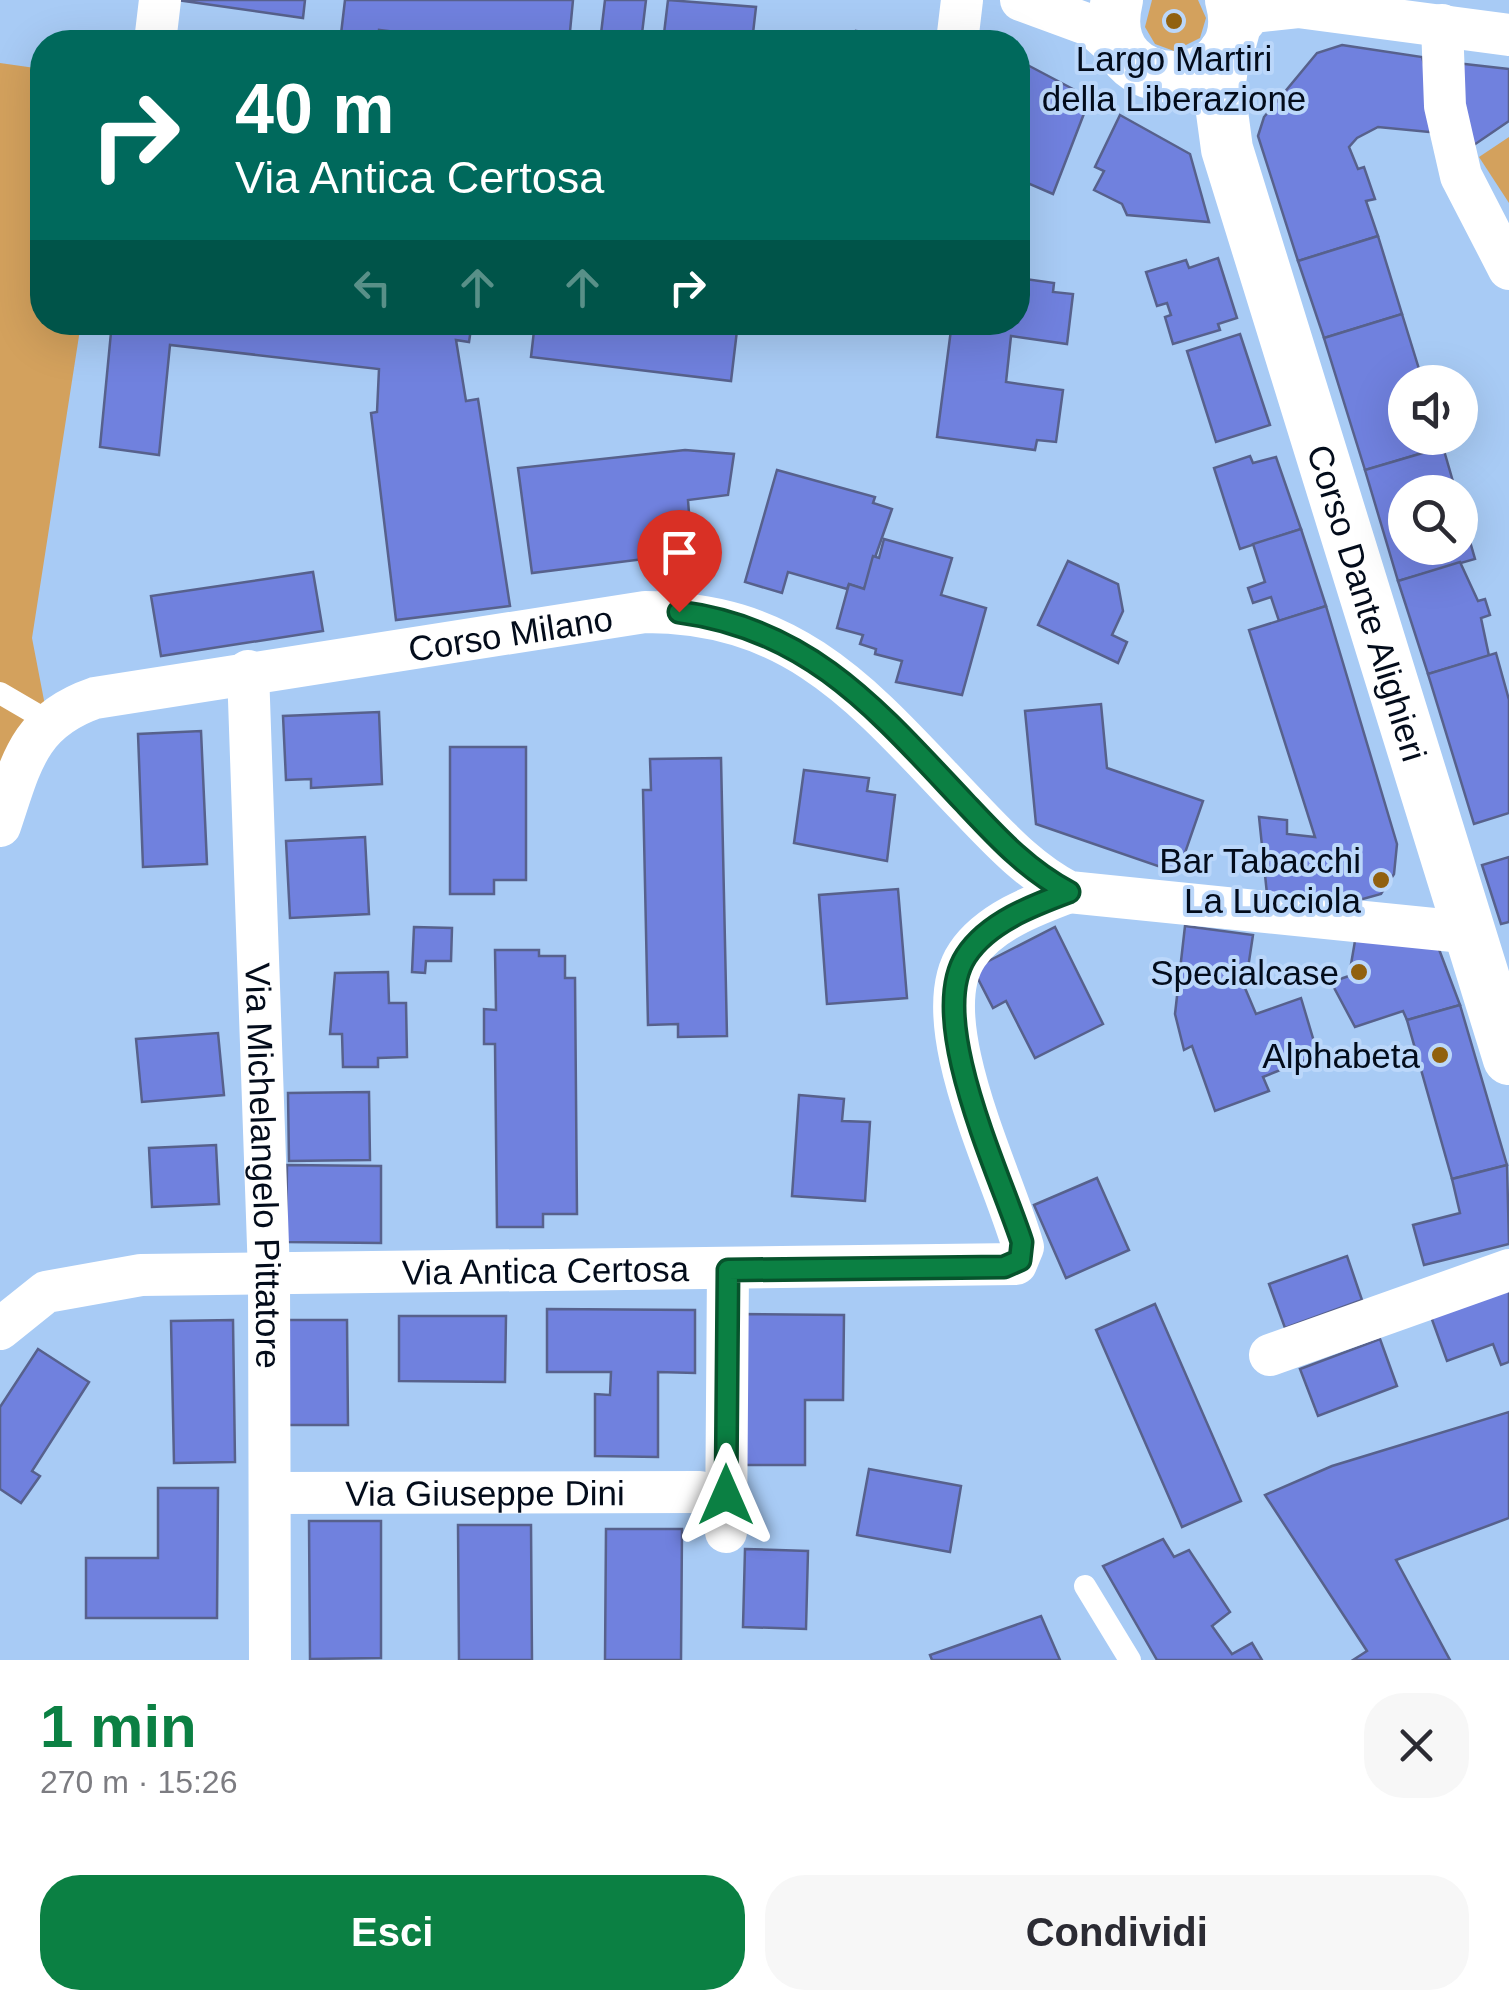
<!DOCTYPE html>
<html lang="it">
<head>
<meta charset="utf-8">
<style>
  :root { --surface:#fff; --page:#f7f7f7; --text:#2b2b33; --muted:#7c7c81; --accent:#0b8043 }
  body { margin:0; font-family:Helvetica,sans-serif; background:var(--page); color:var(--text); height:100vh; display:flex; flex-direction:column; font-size:38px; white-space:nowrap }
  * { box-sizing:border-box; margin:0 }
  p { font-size:32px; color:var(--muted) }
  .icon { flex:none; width:55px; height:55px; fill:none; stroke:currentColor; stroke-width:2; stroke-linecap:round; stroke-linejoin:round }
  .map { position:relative; height:1660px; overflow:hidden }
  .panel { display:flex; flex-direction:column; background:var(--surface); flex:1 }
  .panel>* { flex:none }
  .banner { position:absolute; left:30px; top:30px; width:1000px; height:305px; border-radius:40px; box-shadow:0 10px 40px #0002; background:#00695c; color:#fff; overflow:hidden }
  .controls { position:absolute; left:1388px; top:365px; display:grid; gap:20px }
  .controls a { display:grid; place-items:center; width:90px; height:90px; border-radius:50%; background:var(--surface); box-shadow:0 10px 40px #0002; font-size:50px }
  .pin { position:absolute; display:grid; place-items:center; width:85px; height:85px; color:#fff; margin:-102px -42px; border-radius:50% 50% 50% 0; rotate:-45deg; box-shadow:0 0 10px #0007 }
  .pin .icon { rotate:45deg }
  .me { position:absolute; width:110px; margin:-55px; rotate:0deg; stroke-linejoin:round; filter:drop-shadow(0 0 8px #0008) }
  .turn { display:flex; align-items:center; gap:35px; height:210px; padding:0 40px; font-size:45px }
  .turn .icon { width:130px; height:130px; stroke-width:2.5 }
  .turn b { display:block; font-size:70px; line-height:85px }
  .lanes { display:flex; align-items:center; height:95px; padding:0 40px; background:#0003; justify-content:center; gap:50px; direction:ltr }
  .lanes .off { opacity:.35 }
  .round { display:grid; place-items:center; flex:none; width:105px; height:105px; border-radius:40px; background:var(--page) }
  .summary { display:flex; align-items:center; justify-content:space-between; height:170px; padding:0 40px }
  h1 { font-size:60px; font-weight:700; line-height:75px; color:var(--accent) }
  .cta { display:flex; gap:20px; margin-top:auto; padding:20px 40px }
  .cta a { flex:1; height:115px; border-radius:40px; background:var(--accent); color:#fff; font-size:40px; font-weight:700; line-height:115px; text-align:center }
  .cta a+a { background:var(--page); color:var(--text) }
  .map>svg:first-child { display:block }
  .green { fill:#d3a15d }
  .building { fill:#7081de; stroke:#57618c; stroke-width:2.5 }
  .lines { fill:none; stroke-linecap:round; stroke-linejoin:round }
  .service { stroke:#fff; stroke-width:22 }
  .minor { stroke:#fff; stroke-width:42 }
  .tertiary { stroke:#fff; stroke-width:52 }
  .route-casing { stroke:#07532c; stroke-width:25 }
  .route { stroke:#0b8043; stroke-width:18 }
  .poi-dot { fill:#91610f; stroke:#bbd7fa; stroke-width:4 }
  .labels { text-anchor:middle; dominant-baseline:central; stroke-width:8; stroke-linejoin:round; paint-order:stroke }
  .poi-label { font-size:35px; fill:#030c1b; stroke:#bbd7fa; text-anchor:end }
  .street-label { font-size:35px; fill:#030c1b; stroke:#bbd7fa }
</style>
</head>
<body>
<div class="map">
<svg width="1509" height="1660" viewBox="0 0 1509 1660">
  <rect width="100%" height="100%" fill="#a8cbf5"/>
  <g class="green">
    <polygon points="1152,0 1198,0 1206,18 1200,38 1174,51 1155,44 1145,27"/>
    <polygon points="0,63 42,69 42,322 81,323 32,638 48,721 0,826"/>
    <polygon points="1509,137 1509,203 1479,157"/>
  </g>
  <g class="building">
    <polygon points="177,0 305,0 303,18"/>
    <polygon points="345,0 573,0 569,42 469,42 441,37 440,42 412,42 413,34 379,30 378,38 341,34"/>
    <polygon points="605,0 646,0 641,42 600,42"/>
    <polygon points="668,0 756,7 752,42 663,42"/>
    <polygon points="856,31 928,40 927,42 854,42"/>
    <polygon points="1342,45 1422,57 1440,120 1429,132 1378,127 1357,138 1349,147 1358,169 1364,167 1375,199 1366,201 1378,236 1298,261 1258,136 1264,117 1317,53"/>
    <polygon points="1018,60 1090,98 1053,194 1018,179"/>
    <polygon points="1456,63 1509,69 1509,121 1471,147"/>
    <polygon points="1120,115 1190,154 1209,222 1127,215 1122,204 1094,190 1104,171 1095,167"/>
    <polygon points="1378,236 1402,314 1324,338 1298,261"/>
    <polygon points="1218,258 1237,318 1218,324 1220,330 1173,344 1165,317 1171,315 1167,303 1157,306 1146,272 1186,260 1189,268"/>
    <polygon points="1018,278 1054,283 1053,292 1073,294 1067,344 1011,336 1006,382 1063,390 1056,442 1037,440 1035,450 937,437 952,322 1018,322"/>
    <polygon points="1402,314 1423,382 1405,382 1405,438 1440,438 1443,447 1365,470 1324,338"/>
    <polygon points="112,322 472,322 469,342 456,340 466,401 478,399 510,606 396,620 371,413 377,412 379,369 170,345 159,455 100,447"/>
    <polygon points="535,322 738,322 731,381 531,357"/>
    <polygon points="1240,334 1270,425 1216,442 1187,351"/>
    <polygon points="1443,447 1456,492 1405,492 1405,548 1460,548 1460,507 1475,559 1398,581 1365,470"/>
    <polygon points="685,450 734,454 728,495 688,500 692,553 532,573 518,468"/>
    <polygon points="1250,456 1253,463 1276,457 1301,529 1240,549 1214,468"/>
    <polygon points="777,470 875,497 873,503 892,509 864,589 849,584 847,589 788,572 782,593 745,582"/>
    <polygon points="1301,529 1326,606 1279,621 1271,597 1253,603 1248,588 1265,582 1253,544"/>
    <polygon points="884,539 952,558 941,595 986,608 962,695 896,682 902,661 875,654 876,649 860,644 863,635 837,628 849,584 864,589 873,556 879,558"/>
    <polygon points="1068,561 1118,584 1123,611 1112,635 1127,642 1118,663 1038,625"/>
    <polygon points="1460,562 1478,601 1485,599 1490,615 1481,618 1489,656 1428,674 1398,581"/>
    <polygon points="313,572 323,631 161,656 151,596"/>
    <polygon points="1326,606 1397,844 1394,874 1381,894 1352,902 1267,894 1259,817 1287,820 1287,834 1315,837 1249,630"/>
    <polygon points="1496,653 1509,700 1509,813 1474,824 1428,674"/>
    <polygon points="1101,704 1107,768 1203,801 1178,873 1036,824 1025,711"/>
    <polygon points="379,712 382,784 311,788 311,779 286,780 283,716"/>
    <polygon points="201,731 207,864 143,867 138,734"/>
    <polygon points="450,747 526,747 526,880 494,880 494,894 450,894"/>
    <polygon points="721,758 727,1036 678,1037 678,1024 648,1025 643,790 651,790 650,759"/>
    <polygon points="804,770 869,778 867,791 895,795 887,861 794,843"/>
    <polygon points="365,837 369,914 290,918 286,841"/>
    <polygon points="1509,857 1509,922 1501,924 1482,865"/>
    <polygon points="898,889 907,998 827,1004 819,895"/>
    <polygon points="1185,926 1253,935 1245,988 1256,1014 1301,998 1318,1055 1263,1077 1269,1091 1215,1111 1192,1046 1184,1050 1175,1014"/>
    <polygon points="414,927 452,928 451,961 426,961 425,973 412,972"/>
    <polygon points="1055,927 1103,1024 1035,1058 1006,1001 993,1008 973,969"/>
    <polygon points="1356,935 1437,944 1460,1005 1407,1020 1403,1011 1355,1027 1331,982 1349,976"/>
    <polygon points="495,950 539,950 539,956 565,956 565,978 575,978 577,1214 543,1214 543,1227 497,1227 495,1044 484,1044 484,1009 496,1010"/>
    <polygon points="388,972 389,1003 406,1003 407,1057 378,1058 378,1067 343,1067 342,1034 330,1034 335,973"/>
    <polygon points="1460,1005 1507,1165 1452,1179 1407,1020"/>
    <polygon points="218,1033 224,1095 142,1102 136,1039"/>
    <polygon points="369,1092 370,1160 289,1161 288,1093"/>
    <polygon points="799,1095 844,1099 842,1121 870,1122 865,1201 792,1196"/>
    <polygon points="216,1145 219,1204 152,1207 149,1148"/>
    <polygon points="287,1165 381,1166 381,1243 286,1242"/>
    <polygon points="1507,1165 1509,1244 1424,1265 1413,1225 1460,1213 1452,1179"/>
    <polygon points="1097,1178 1129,1250 1066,1278 1034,1205"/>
    <polygon points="1347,1256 1362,1300 1285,1328 1269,1284"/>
    <polygon points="1509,1285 1509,1362 1501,1365 1493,1344 1447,1361 1430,1314"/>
    <polygon points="1155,1304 1241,1501 1182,1527 1096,1330"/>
    <polygon points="547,1309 695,1310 695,1373 658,1372 658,1457 595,1456 595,1394 610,1395 611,1372 547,1372"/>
    <polygon points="739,1314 844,1315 843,1400 805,1400 805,1465 738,1465"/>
    <polygon points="399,1316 506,1316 505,1382 399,1381"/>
    <polygon points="233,1320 235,1462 174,1463 171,1321"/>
    <polygon points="283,1320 347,1320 348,1425 284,1425"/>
    <polygon points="1380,1339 1397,1386 1318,1416 1300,1369"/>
    <polygon points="38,1349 89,1382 32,1471 40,1476 21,1503 0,1489 0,1407"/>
    <polygon points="1509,1412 1509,1518 1396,1560 1450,1660 1353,1660 1367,1651 1265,1495 1332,1466"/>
    <polygon points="869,1469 961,1486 950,1552 857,1535"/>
    <polygon points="158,1488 218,1488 217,1618 86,1618 86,1558 158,1558"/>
    <polygon points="309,1521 381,1521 381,1658 310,1659"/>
    <polygon points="458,1525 531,1525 532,1660 459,1660"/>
    <polygon points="606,1529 682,1529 681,1660 605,1660"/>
    <polygon points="1163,1539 1174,1557 1189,1550 1230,1612 1212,1626 1232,1654 1252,1643 1262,1660 1157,1660 1103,1566"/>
    <polygon points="745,1549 808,1551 806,1629 743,1627"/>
    <polygon points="1041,1616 1060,1660 932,1660 930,1655"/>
  </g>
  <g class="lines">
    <g class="service">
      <polyline points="0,693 48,721"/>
      <polyline points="1085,1586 1130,1660"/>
    </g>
    <g class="minor">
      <polyline points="1021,0 1092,26 1130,60"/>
      <polyline points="1442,25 1445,106 1461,176 1509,269"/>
      <polyline points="1232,36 1252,12 1298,7 1509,35"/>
      <polyline points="155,42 160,0"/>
      <polyline points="957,42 962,0"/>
      <path id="s1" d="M248,671L269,1274L270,1660"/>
      <path id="s2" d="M0,826C21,764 28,721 95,698L645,612C799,612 868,702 966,804C998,837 1027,870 1069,892L1473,933"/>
      <path id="s3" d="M0,1329L46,1292L141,1275L1016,1264L1023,1247C1003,1175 923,1020 967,955C989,922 1034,905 1069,892"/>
      <polyline points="1270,1355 1509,1270"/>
      <path id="s4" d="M270,1493L700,1492"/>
      <polyline points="726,1532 728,1270"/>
    </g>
    <g class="tertiary">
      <path d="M1117,0C1091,105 1259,100 1231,0"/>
      <path id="s5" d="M1224,53L1219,90L1227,149L1509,1059"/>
    </g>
  </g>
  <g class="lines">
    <g class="route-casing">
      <path id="route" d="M679,612C811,629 879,712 965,803C997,837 1027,870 1069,892C1034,905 988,922 966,956C925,1019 1000,1174 1022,1242L1020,1260L1004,1267L728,1270L726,1495"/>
    </g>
    <use href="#route" class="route"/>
  </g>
  <g class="poi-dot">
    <circle cx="1174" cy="21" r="10"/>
    <circle cx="1381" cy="880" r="10"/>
    <circle cx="1359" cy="972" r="10"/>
    <circle cx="1440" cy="1055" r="10"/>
  </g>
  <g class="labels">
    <g class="poi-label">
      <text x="1174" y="58" text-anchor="middle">Largo Martiri<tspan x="1174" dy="40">della Liberazione</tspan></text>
      <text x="1361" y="860">Bar Tabacchi<tspan x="1361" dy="40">La Lucciola</tspan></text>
      <text x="1339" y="972">Specialcase</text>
      <text x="1420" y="1055">Alphabeta</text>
    </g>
    <g class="street-label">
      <text stroke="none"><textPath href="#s5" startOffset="572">Corso Dante Alighieri</textPath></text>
      <text stroke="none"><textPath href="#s2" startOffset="588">Corso Milano</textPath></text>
      <text stroke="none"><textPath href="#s1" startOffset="495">Via Michelangelo Pittatore</textPath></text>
      <text stroke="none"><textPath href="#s3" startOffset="560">Via Antica Certosa</textPath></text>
      <text stroke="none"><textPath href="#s4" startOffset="215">Via Giuseppe Dini</textPath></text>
    </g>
  </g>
</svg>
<div class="controls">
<a><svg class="icon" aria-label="sound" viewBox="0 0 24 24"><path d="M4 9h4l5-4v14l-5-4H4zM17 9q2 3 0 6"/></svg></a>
<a><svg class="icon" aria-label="search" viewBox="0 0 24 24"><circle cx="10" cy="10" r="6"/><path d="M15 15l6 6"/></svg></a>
</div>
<div class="pin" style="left:679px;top:612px;background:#d93025"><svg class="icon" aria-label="arrive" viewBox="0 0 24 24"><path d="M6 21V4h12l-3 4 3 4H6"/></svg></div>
<svg class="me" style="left:726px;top:1495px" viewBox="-20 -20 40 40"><path d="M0-17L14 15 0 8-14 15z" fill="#0b8043" stroke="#fff" stroke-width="4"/></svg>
<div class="banner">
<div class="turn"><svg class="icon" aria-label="right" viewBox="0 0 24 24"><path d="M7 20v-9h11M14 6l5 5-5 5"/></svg><div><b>40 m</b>Via Antica Certosa</div></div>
<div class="lanes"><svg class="icon off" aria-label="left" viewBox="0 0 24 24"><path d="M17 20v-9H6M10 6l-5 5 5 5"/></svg><svg class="icon off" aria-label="ahead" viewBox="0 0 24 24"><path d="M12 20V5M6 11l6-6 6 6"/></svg><svg class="icon off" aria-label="ahead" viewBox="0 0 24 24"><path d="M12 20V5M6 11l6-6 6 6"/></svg><svg class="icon" aria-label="right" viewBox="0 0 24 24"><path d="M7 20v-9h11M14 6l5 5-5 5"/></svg></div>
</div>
</div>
<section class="panel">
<div class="summary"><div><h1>1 min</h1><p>270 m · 15:26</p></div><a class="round"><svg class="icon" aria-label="close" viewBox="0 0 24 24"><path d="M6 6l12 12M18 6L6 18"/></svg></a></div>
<div class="cta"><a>Esci</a><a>Condividi</a></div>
</section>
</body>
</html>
